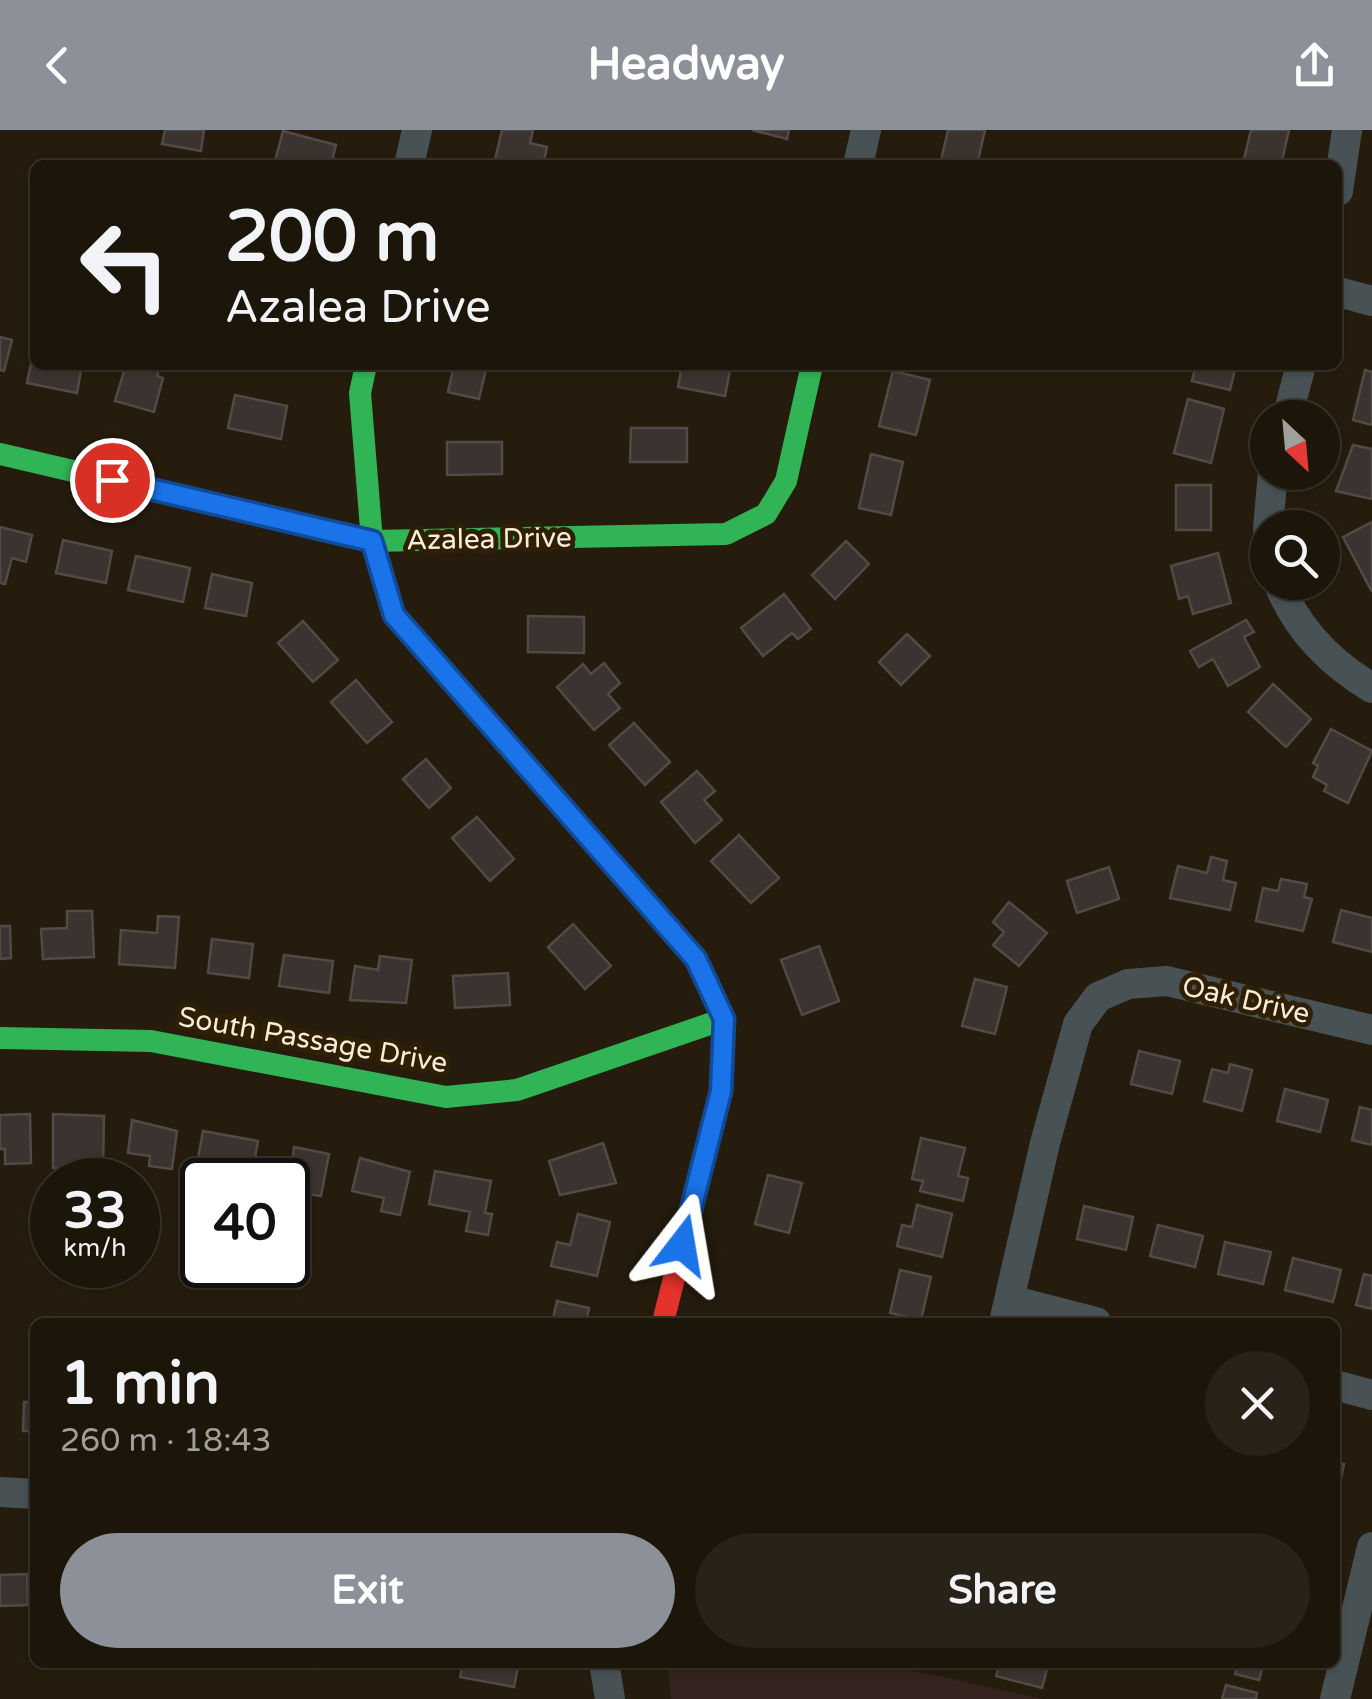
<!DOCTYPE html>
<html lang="en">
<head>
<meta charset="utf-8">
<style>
  :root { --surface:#1c150a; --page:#292218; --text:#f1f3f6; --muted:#a09f9c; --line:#3a342b; --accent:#8c9099 }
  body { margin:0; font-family:"Varela Round",sans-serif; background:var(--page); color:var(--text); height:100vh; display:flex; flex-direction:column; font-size:38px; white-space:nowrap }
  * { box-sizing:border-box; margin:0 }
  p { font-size:32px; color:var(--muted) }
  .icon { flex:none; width:55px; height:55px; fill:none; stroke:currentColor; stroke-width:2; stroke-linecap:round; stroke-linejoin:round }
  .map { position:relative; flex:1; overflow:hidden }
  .sheet { position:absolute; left:30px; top:1188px; width:1310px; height:350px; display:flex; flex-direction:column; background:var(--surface); border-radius:15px; box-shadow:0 2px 8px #0004,0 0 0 2px var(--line) }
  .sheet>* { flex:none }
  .banner { position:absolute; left:30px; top:30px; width:1312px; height:210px; border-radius:15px; box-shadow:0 2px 8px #0004,0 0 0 2px var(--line); background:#1c150a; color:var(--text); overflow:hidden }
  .needle { width:65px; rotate:154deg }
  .buttons { position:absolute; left:1250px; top:270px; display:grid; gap:20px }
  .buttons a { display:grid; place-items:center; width:90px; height:90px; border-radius:50%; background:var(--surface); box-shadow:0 2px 8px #0004,0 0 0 2px var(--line); font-size:50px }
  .speed { position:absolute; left:30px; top:1028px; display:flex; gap:20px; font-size:50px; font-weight:700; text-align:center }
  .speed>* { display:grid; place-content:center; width:130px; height:130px; border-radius:50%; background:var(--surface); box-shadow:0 2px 8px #0004,0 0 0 2px var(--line); line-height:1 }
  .speed small { font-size:25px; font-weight:400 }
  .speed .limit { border:5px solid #111; border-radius:15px; background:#fff; color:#111 }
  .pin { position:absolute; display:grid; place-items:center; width:85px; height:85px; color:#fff; margin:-42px; border:5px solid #fff; border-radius:50%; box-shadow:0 2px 10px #0007 }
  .me { position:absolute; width:110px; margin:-55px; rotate:14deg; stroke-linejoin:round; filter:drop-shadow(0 0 8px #0008) }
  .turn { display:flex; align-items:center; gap:35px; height:210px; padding:0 30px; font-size:45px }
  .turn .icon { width:130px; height:130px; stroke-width:2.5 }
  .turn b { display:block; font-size:70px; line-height:85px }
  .round { display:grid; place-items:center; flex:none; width:105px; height:105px; border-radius:52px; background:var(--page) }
  .overview { display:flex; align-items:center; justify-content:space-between; height:170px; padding:0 30px }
  h1 { font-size:60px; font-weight:800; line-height:75px }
  .action { display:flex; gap:20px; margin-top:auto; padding:20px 30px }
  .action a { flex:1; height:115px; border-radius:60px; background:var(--accent); color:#fff; font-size:40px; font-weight:800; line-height:115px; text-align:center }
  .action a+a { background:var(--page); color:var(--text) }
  header { display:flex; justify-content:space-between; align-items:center; height:130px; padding:0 30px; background:var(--accent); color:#fff; font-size:45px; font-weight:800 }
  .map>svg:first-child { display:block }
  .education { fill:#35231f }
  .building { fill:#3b3330; stroke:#534946; stroke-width:2.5 }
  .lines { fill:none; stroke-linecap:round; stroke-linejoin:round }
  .street { stroke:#485254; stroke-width:30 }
  .fast { stroke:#30b455; stroke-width:22 }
  .jam { stroke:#e5322d; stroke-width:22 }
  .route-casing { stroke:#114b97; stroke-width:25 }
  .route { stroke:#1a73e8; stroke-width:18 }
  .labels { text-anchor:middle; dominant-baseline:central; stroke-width:10; stroke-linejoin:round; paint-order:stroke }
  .street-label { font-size:28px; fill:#f8eddd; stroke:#2f1f03 }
</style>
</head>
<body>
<header><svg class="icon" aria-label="back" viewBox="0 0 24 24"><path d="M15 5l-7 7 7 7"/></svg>Headway<svg class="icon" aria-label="share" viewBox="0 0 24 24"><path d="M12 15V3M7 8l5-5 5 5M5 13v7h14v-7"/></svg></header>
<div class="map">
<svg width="1372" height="1569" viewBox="0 0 1372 1569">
  <rect width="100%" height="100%" fill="#251c0d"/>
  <polygon class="education" points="668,1533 877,1533 1043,1569 671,1569"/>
  <g class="building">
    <polygon points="165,0 204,0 201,21 162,14"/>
    <polygon points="502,0 533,0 530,13 547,17 543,35 495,30"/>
    <polygon points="752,0 789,0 787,9"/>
    <polygon points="948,0 985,0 977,35 940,35"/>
    <polygon points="1251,0 1289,0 1281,35 1244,29"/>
    <polygon points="283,1 336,15 331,35 274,35"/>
    <polygon points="0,207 12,210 4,241 0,240"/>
    <polygon points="34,219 35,235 82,235 77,263 27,253"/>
    <polygon points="130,235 160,235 157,246 163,248 154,282 115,271 125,238"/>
    <polygon points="454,235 487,235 479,269 448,262"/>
    <polygon points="682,235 731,235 725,266 678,257"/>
    <polygon points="1196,235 1236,235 1230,260 1192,251"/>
    <polygon points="1365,240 1372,242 1372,295 1353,290"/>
    <polygon points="893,241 930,250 916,305 879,296"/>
    <polygon points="235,265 287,276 281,309 228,298"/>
    <polygon points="1188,269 1224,279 1211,333 1174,323"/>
    <polygon points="631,298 687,298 687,332 630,332"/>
    <polygon points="447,312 502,312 502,344 447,345"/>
    <polygon points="1353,315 1372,319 1372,369 1336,361"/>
    <polygon points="871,324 903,332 891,385 859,378"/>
    <rect x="1176" y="355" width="35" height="45"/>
    <polygon points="1372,392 1372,462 1343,407"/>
    <polygon points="0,397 32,405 26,432 12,428 5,454 0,453"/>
    <polygon points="63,410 112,421 106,453 56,443"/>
    <polygon points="846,411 869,434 835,469 812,445"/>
    <polygon points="1218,423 1231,473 1193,484 1188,466 1179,469 1171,436"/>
    <polygon points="136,426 190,438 183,472 128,460"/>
    <polygon points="212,444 252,453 246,486 205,478"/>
    <polygon points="784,464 811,499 798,509 792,503 763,526 741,498"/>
    <polygon points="528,486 584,487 584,523 528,522"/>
    <polygon points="1246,490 1254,502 1244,507 1260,537 1228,556 1213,529 1199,537 1190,521"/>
    <polygon points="303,491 338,530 313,552 278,513"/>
    <polygon points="907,504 930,526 901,555 879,532"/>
    <polygon points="604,533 620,553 608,564 620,578 594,600 557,557 583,534 591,544"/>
    <polygon points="356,550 392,592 367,613 331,572"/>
    <polygon points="1273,554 1311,589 1286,617 1248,582"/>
    <polygon points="634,593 670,632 645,655 609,615"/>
    <polygon points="1331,599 1372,621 1348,673 1324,661 1327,655 1313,647 1318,636 1313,633"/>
    <polygon points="426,629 451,658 429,678 403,649"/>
    <polygon points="697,641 715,661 704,670 722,690 695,713 661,672"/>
    <polygon points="477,687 514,729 490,751 452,708"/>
    <polygon points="739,705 779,748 751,773 711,731"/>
    <polygon points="1211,727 1227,731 1223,750 1236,753 1230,780 1170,768 1178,736 1207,743"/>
    <polygon points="1109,737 1119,769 1077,783 1067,751"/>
    <polygon points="1281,749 1307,754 1304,767 1312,769 1303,801 1256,791 1263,758 1278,761"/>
    <polygon points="1009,772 1047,803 1019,836 993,815 1004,802 993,792"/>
    <polygon points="1341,780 1372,788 1372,822 1333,812"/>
    <polygon points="67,781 92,781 94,827 43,829 41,799 67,798"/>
    <polygon points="158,786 179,787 175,838 119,834 121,800 157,803"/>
    <polygon points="573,794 611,836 585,859 548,817"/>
    <polygon points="0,796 10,796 11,828 0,829"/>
    <polygon points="212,809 253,814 249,848 208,843"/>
    <polygon points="819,816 839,871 802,885 781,830"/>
    <polygon points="284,825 333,831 329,863 279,856"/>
    <polygon points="380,826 412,830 406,873 350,870 355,836 378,840"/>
    <polygon points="508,843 510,875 455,878 453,846"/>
    <polygon points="975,849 1007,857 995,904 962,896"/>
    <polygon points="1139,921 1180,931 1172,964 1131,954"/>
    <polygon points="1230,934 1252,940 1242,981 1204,971 1212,939 1228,943"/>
    <polygon points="1285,959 1328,970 1320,1002 1277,991"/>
    <polygon points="1360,977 1372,980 1372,1015 1352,1010"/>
    <polygon points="30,984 31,1033 5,1034 5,1019 0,1019 0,985"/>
    <polygon points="53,984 104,986 103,1040 53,1038"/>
    <polygon points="132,990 177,1001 172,1039 149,1036 150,1026 128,1023"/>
    <polygon points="203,1001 258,1011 252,1044 197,1034"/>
    <polygon points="921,1008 965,1018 958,1046 968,1048 963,1071 920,1061 923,1051 912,1049"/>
    <polygon points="603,1013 616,1053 560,1065 549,1031"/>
    <polygon points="294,1017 329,1024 321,1066 288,1061"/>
    <polygon points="360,1028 410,1042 400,1085 381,1081 384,1068 352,1061"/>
    <polygon points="435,1041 491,1051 485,1083 492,1084 488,1105 466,1101 470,1082 429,1074"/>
    <polygon points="768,1045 802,1053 789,1103 755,1094"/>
    <polygon points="917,1075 952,1084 942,1127 897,1116 902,1095 912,1097"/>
    <polygon points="1084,1076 1133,1087 1126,1120 1077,1109"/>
    <polygon points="578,1084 610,1092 597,1146 551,1136 557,1112 570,1115"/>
    <polygon points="1158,1095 1203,1106 1195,1137 1150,1126"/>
    <polygon points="1225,1112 1271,1122 1263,1154 1218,1144"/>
    <polygon points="1293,1128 1341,1140 1333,1172 1285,1160"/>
    <polygon points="900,1140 931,1147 921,1190 890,1183"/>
    <polygon points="1364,1144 1372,1146 1372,1179 1356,1175"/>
    <polygon points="557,1171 589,1178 586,1192 552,1192"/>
    <polygon points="24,1272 35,1272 35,1301 23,1301"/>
    <polygon points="1335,1332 1344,1334 1337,1367 1335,1367"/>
    <polygon points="27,1444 28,1475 0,1476 0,1445"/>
    <polygon points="275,1532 314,1532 313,1539"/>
    <polygon points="463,1532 519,1532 514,1557 460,1547"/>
    <polygon points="1000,1532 1049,1532 1042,1558 996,1546"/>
    <polygon points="1238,1532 1264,1532 1259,1550 1235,1544"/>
    <polygon points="1226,1555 1257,1563 1256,1569 1222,1569"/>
  </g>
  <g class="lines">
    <g class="street">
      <polyline points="409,35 417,0"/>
      <polyline points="858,35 866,0"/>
      <polyline points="1338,61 1347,0"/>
      <polyline points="1338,162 1372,171"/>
      <polyline points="1287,288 1301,235"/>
      <polyline points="1268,398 1273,342"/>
      <path d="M1278,452C1296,498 1330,533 1372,558"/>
      <polyline points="1010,1170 1096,1192"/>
      <polyline points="1004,1192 1045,1013 1078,894 1098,867 1128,854 1167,851 1372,900"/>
      <polyline points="1335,1255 1372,1265"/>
      <polyline points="0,1362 35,1364"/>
      <polyline points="604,1532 610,1569"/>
      <polyline points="1335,1569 1372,1417"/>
    </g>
    <g class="fast">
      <polyline points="366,235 360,263 372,411 394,485 697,829 724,889 721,961 708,1013"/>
      <polyline points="0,324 372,411 726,404 766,384 786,351 812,235"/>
      <polyline points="0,908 151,911 446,967 517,960 724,889"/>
    </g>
    <polyline class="jam" points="663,1192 708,1013"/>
  </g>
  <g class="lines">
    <g class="route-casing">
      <polyline id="route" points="112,350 372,411 394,485 696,829 724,889 721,961 682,1115"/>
    </g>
    <use href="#route" class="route"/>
  </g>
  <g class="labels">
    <g class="street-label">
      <text transform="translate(489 409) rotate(-1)">Azalea Drive</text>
      <text transform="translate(1246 870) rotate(13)">Oak Drive</text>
      <text transform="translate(313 910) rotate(10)">South Passage Drive</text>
    </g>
  </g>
</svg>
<div class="buttons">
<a><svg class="needle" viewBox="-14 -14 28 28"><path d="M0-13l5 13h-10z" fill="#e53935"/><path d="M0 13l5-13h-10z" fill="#a09f9c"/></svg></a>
<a><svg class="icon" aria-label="search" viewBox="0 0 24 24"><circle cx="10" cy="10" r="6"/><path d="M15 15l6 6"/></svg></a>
</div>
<div class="speed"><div>33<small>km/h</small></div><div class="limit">40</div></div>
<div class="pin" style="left:112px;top:350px;background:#d93025"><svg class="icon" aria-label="arrive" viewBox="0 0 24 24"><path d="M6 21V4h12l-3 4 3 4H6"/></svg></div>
<svg class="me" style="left:682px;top:1115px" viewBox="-20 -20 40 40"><path d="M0-17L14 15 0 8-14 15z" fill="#1a73e8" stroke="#fff" stroke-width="4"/></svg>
<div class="banner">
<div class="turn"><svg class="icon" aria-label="left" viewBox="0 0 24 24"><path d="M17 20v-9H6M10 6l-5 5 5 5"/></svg><div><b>200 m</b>Azalea Drive</div></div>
</div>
<section class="sheet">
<div class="overview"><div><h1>1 min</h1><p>260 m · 18:43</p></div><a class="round"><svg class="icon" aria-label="close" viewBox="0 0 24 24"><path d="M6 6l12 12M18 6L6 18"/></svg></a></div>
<div class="action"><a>Exit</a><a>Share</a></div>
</section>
</div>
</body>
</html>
